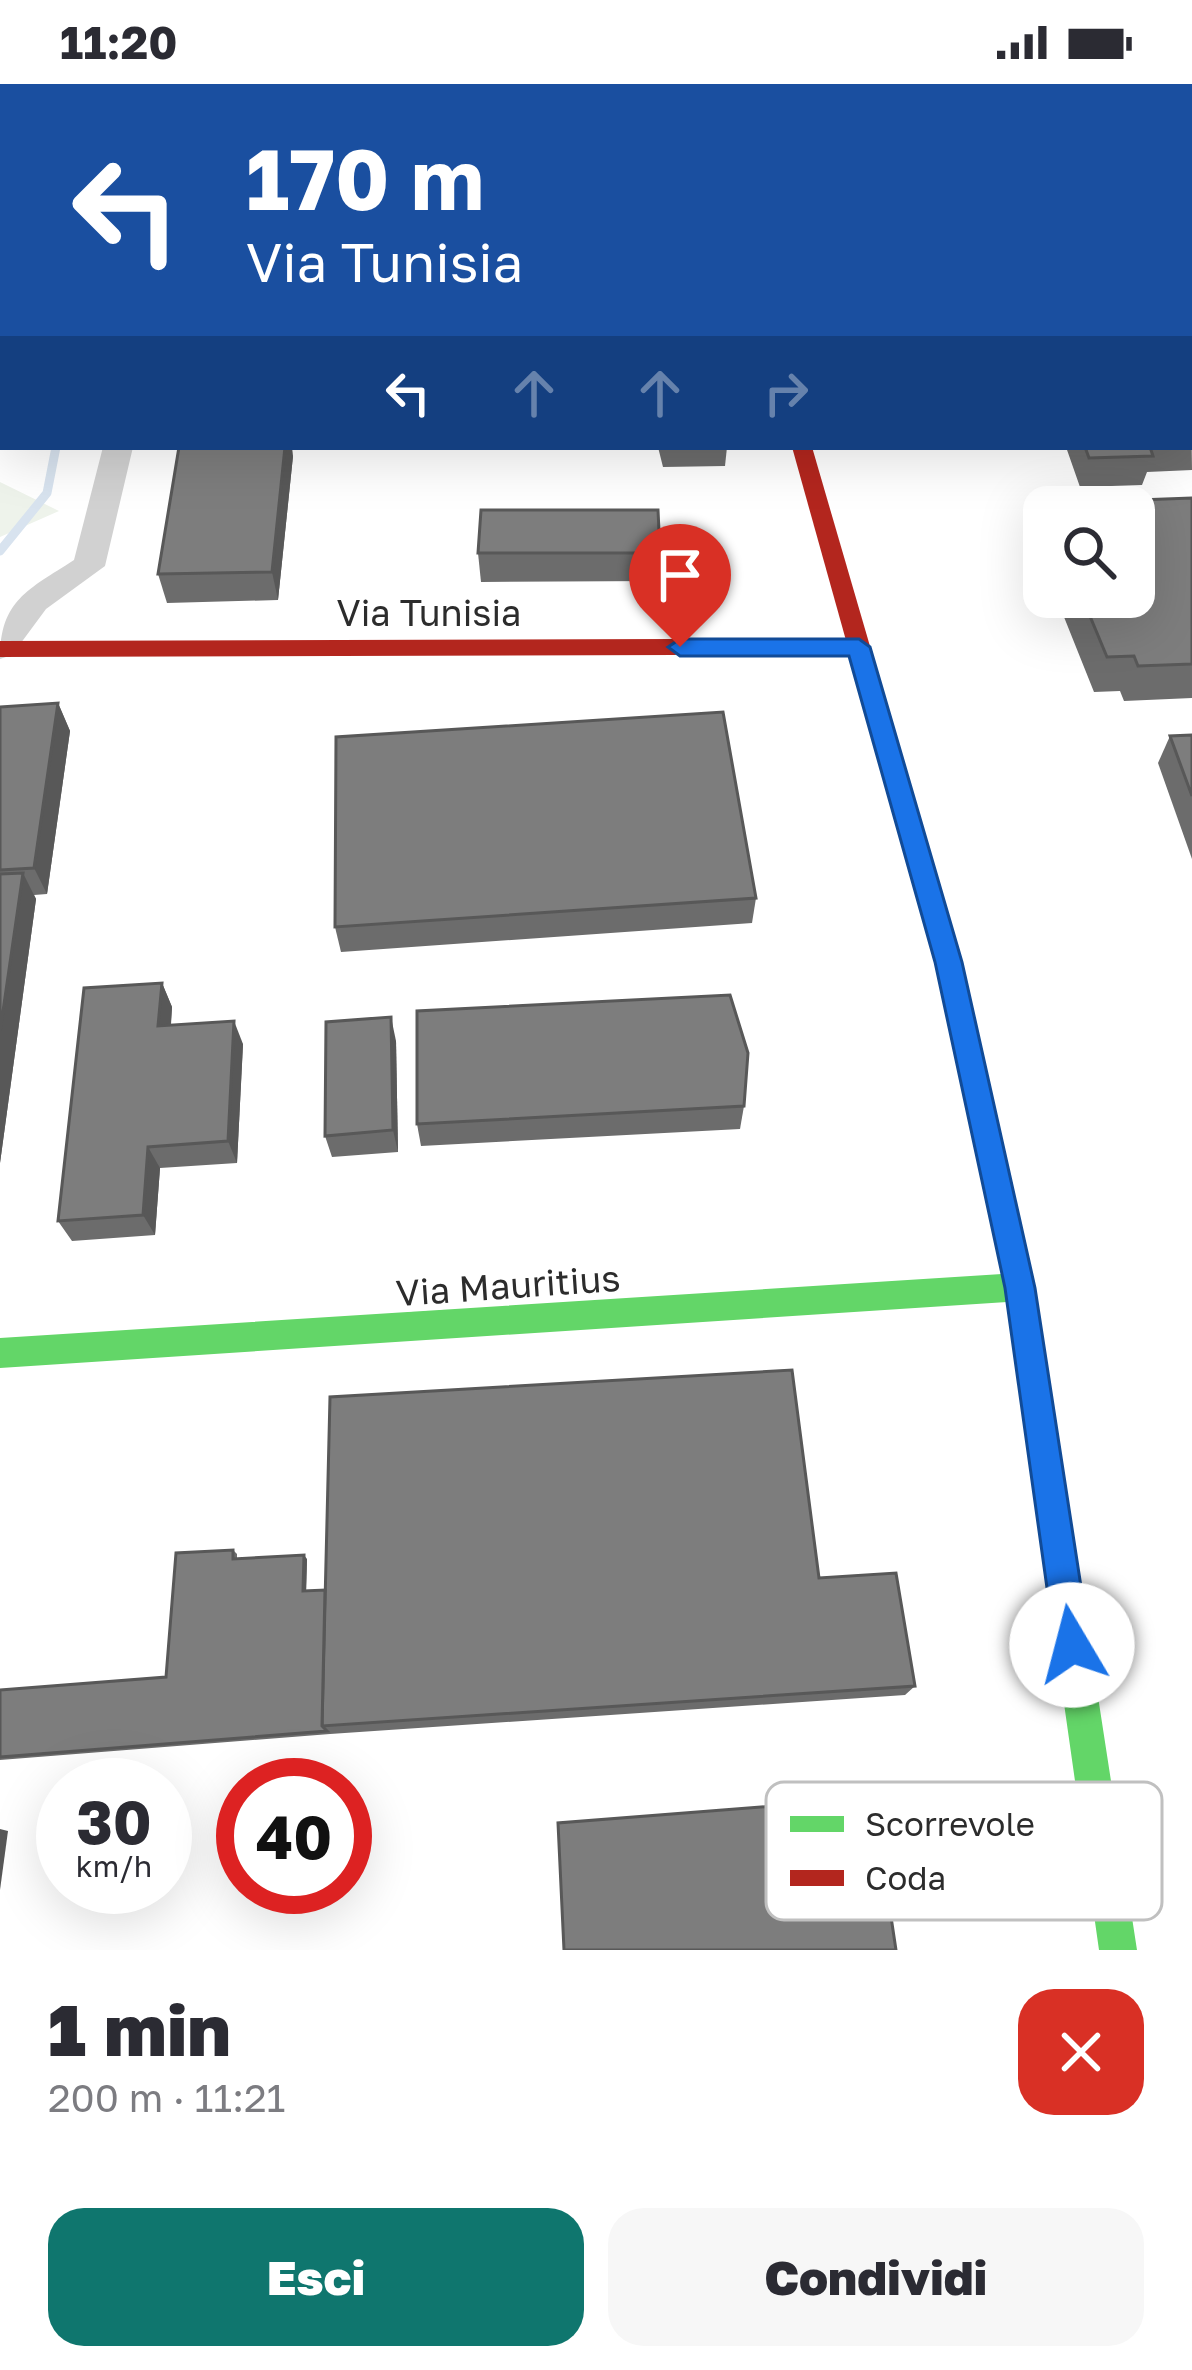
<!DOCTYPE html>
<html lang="it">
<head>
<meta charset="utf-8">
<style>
  :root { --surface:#fff; --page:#f7f7f7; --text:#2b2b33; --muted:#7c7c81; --accent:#0f766e }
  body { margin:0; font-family:"Golos Text",sans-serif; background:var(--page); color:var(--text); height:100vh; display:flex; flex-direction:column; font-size:45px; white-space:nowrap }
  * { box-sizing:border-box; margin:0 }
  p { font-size:39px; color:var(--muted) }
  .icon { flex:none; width:66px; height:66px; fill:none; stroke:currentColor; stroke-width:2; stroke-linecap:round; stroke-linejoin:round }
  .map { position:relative; height:1866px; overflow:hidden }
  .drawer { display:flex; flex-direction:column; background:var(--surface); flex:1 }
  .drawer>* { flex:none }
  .hud { position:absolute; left:0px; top:0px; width:1194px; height:366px; box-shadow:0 12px 48px #0002; background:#1a4fa0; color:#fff; overflow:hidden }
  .buttons { position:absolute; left:1023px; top:402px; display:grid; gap:24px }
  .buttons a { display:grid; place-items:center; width:132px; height:132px; border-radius:24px; background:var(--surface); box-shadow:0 12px 48px #0002; font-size:60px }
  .speed { position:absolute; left:36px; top:1674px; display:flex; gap:24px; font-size:60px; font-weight:700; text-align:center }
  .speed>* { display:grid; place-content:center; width:156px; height:156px; border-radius:50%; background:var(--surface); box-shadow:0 12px 48px #0002; line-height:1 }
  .speed small { font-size:30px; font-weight:400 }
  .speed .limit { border:18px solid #d22; background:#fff; color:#111 }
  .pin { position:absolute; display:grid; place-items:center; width:102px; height:102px; color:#fff; margin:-123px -51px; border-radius:50% 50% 50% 0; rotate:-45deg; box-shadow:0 0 12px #0007 }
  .pin .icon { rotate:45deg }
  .me { position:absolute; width:132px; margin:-66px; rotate:352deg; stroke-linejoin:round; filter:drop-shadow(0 0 9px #0008) }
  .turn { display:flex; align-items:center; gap:42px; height:252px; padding:0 48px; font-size:54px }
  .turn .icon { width:156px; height:156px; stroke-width:2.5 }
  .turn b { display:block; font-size:84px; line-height:102px }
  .lanes { display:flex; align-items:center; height:114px; padding:0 48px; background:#0003; justify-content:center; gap:60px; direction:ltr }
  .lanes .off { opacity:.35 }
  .round { display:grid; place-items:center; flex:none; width:126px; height:126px; border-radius:36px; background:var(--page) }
  .overview { display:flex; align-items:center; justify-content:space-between; height:204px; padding:0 48px }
  h1 { font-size:72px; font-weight:800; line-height:90px }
  .button { display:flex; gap:24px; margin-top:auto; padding:24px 48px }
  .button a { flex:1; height:138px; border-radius:36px; background:var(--accent); color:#fff; font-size:48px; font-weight:800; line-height:138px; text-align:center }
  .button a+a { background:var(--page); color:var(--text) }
  .status { display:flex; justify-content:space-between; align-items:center; height:84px; padding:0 60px; background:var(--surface); direction:ltr }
  .status svg { height:33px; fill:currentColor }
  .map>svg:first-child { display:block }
  .green { fill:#eef3eb }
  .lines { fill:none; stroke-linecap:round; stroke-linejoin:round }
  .stream { stroke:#d8e3ef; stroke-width:9 }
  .street { fill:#d1d1d1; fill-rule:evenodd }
  .fast { fill:#63d668; fill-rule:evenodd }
  .jam { fill:#b3261e; fill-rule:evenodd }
  .wall { fill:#6c6c6c }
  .shaded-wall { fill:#585858 }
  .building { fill:#7d7d7d; stroke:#585858; stroke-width:3 }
  .route { fill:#1a73e8; stroke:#114b97; stroke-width:3 }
  .labels { text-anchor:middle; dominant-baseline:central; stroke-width:12; stroke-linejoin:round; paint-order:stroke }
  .street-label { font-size:36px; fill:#2c2c2c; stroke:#fff }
  .key { fill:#fff; stroke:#c0c0c0; stroke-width:3 }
  .key-label { font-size:33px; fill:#2c2c2c }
</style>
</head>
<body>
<div class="status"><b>11:20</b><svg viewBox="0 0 49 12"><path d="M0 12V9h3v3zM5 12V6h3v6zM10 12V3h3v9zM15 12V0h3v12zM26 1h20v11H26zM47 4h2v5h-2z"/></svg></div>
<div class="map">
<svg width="1192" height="1866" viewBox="0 0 1192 1866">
  <rect width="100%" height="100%" fill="#fff"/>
  <polygon class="green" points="0,398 59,427 0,453"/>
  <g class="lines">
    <polyline class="stream" points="0,467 47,409 56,363"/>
    <g class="street">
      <polygon points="688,0 712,0 713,3 689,3"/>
      <rect x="0" y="85" width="3" height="16"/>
      <path d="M103,363H133L105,482L46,525L12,571L0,575C0,516 28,506 74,476Z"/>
    </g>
    <g class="fast">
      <polygon points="675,555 859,555 870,563 859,571 675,571 664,563"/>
      <polygon points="946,857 955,860 959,868 1035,1203 1137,1866 1099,1866 1007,1218 0,1284 0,1254 1002,1190 933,868 937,860"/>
    </g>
    <g class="jam">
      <polygon points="792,363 812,363 959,868 955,876 937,876 933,868"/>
      <polygon points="675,555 686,563 675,571 0,573 0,557"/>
    </g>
  </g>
  <g class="wall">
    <polygon points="792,0 969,0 968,3 793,3"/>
    <polygon points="1191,310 1192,386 1147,388 1142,401 1080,403 1066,363 1191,363"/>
    <polygon points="658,363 727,363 725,382 663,383"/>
    <polygon points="293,372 278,516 167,519 158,490"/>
    <polygon points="1192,414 1192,614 1124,617 1120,607 1094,608 1056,513 1134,513 1134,423 1056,423 1058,419"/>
    <polygon points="478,469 660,469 658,497 481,498"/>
    <polygon points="58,619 70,647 47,810 34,811 36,815 0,1079 0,623"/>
    <polygon points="1192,651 1192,775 1158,679 1170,652"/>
    <polygon points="756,814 752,839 341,868 335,843"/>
    <polygon points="162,899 172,923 171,941 243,960 237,1079 160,1084 155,1151 72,1157 58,1137"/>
    <polygon points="396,957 398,1068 332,1073 325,1052"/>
    <polygon points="744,1022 740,1045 421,1062 417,1040"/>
    <polygon points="233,1466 237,1470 237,1475 307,1475 306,1507 819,1494 915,1602 905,1611 330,1650 0,1676 0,1606 166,1593"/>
  </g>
  <g class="shaded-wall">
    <polygon points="285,363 292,363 293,372 278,516 272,488"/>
    <polygon points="58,619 70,647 47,810 34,784"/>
    <polygon points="23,789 36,815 0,1079 0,948"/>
    <polygon points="162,899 172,923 169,965 158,942"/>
    <polygon points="391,933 396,957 398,1068 393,1046"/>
    <polygon points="234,937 243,960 237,1079 228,1057"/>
    <polygon points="148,1063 160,1084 155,1151 143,1131"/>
    <polygon points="304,1471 307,1475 306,1511 303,1507"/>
    <polygon points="0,1745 8,1747 0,1806"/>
  </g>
  <g class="building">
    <polygon points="1191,165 1192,165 1191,256"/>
    <polygon points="1191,310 1192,310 1191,358"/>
    <polygon points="179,363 285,363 272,488 158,490"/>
    <polygon points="1085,363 1150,363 1153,372 1089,374"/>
    <polygon points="1192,414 1192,580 1138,582 1134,572 1107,573 1082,513 1134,513 1134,423 1058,423 1058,419"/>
    <polygon points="481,426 658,426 660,469 478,469"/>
    <polygon points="58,619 34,784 0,786 0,623"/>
    <polygon points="723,628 756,814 335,843 336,653"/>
    <polygon points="1192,651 1192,712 1170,652"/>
    <polygon points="23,789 0,948 0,790"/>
    <polygon points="162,899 158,942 234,937 228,1057 148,1063 143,1131 58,1137 84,904"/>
    <polygon points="730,911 748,969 744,1022 417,1040 417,927"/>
    <polygon points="391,933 393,1046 325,1052 326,938"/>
    <polygon points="792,1286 819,1494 896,1489 915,1602 322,1642 330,1313"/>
    <polygon points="233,1466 233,1475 304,1471 303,1507 325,1506 322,1642 327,1647 0,1673 0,1606 166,1593 176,1469"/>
    <polygon points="799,1720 806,1773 881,1766 896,1866 564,1866 558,1739"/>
  </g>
  <polygon class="route" points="680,555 859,555 870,563 962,878 1035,1204 1090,1561 1085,1573 1072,1578 1060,1573 1055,1561 1005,1204 935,878 849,572 680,572 668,563"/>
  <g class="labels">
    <g class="street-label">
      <text x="429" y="528">Via Tunisia</text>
      <text transform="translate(508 1201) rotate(-4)">Via Mauritius</text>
    </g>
  </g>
  <rect x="766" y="1698" width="396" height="138" rx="18" class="key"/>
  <rect x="790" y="1732" width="54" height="16" fill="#63d668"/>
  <rect x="790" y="1786" width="54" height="16" fill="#b3261e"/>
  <g class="key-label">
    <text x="865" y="1752">Scorrevole</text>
    <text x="865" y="1806">Coda</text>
  </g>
</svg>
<div class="buttons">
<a><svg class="icon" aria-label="search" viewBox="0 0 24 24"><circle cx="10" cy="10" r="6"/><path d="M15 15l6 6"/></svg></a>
</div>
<div class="speed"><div>30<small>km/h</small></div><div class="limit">40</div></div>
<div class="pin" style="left:680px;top:563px;background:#d93025"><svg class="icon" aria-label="arrive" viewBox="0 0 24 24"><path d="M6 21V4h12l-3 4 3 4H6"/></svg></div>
<svg class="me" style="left:1072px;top:1561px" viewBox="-20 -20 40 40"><circle r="19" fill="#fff"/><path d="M0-13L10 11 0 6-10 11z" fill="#1a73e8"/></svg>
<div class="hud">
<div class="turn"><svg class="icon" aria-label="left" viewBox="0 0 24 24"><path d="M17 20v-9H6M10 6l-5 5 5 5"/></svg><div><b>170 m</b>Via Tunisia</div></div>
<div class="lanes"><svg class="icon" aria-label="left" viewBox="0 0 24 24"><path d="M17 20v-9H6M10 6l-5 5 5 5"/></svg><svg class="icon off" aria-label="ahead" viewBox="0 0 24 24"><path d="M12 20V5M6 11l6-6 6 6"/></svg><svg class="icon off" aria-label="ahead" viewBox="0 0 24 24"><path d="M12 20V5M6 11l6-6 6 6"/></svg><svg class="icon off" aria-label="right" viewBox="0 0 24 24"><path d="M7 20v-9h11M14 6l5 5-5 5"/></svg></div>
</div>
</div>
<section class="drawer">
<div class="overview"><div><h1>1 min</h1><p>200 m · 11:21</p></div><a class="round" style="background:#d93025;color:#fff"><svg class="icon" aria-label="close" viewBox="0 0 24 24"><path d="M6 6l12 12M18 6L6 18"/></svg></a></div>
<div class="button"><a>Esci</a><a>Condividi</a></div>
</section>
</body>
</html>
